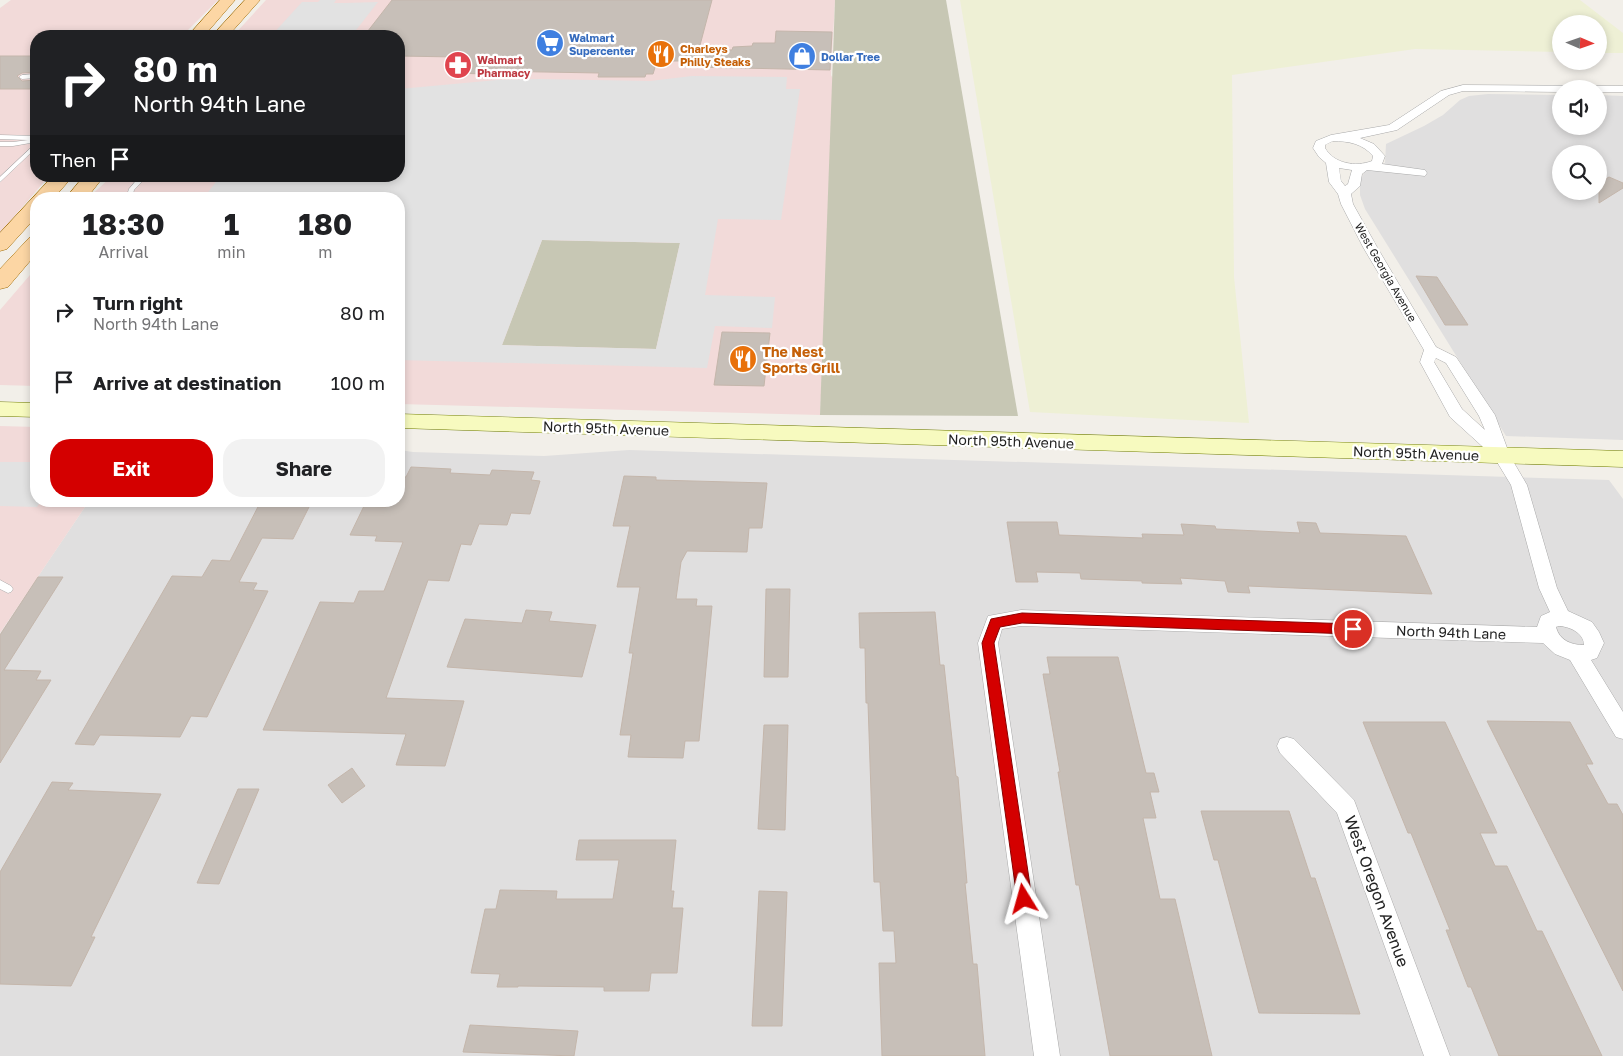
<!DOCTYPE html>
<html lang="en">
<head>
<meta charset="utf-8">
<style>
  :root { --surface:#fff; --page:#f2f2f2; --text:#202124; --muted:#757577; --accent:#d40000 }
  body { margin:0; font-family:"Golos Text",sans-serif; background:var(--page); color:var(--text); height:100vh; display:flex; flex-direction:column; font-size:19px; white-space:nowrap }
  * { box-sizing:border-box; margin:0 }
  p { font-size:16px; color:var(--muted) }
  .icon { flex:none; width:28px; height:28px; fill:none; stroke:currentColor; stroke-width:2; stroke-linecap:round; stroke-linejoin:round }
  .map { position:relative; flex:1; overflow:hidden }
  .sheet { position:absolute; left:30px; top:192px; width:375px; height:315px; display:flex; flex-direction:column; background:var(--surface); border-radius:20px; box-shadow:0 2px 8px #0003 }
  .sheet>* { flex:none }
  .banner { position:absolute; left:30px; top:30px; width:375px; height:152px; border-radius:20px; box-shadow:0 2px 8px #0003; background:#202124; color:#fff; overflow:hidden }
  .needle { width:32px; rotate:92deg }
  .tools { position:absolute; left:1552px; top:15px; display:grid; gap:10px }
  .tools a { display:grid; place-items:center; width:55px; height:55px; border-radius:50%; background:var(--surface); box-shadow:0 2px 8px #0003; font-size:25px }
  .pin { position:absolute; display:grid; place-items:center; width:42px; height:42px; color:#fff; margin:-21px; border:2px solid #fff; border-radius:50%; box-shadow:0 1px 5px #0007 }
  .me { position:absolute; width:55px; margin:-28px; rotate:352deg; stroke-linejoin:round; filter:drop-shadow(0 0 4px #0008) }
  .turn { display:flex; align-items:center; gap:18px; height:105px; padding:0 20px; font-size:22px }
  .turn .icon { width:65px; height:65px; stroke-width:2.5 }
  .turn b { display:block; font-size:35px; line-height:42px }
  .then { display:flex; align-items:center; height:48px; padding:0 20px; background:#0003; gap:10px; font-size:19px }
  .eta { display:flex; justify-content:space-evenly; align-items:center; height:85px; text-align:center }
  .eta b { font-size:30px; font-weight:700; line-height:35px }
  .button { display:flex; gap:10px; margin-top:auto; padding:10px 20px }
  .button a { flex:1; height:58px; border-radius:20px; background:var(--accent); color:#fff; font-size:20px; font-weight:700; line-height:58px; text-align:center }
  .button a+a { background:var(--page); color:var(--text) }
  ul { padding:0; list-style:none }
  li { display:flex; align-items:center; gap:15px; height:70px; padding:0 20px }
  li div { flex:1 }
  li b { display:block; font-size:19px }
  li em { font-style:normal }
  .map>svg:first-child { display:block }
  .residential { fill:#e0dfdf; fill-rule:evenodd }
  .commercial { fill:#f2dad9 }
  .construction { fill:#c7c7b4 }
  .farmland { fill:#eef0d5 }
  .parking { fill:#e2e2e2; fill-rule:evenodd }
  .building { fill:#c7bfb8; stroke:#c4b6ab }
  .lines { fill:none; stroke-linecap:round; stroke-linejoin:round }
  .lane-casing { stroke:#a9a9a9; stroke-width:1 }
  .street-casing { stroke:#a9a9a9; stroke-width:1 }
  .secondary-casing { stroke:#707d05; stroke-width:1 }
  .primary-casing { stroke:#a06b00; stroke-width:1 }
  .lane { fill:#fff; fill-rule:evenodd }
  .street { fill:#fff; fill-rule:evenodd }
  .secondary { fill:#f7fabf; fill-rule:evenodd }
  .primary { fill:#fcd6a4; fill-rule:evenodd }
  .route { fill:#d40000; stroke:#8a0000 }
  .labels { text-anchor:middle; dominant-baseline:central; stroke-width:4.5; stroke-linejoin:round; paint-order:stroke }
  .far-shop-label { font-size:11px; font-weight:bold; fill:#366cbe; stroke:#fff; text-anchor:start }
  .far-food-label { font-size:11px; font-weight:bold; fill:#c56008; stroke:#fff; text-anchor:start }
  .far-health-label { font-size:11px; font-weight:bold; fill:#be3a42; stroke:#fff; text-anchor:start }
  .far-street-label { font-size:11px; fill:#222; stroke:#fff }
  .food-label { font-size:14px; font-weight:bold; fill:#c56008; stroke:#fff; text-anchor:start }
  .street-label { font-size:14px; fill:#222; stroke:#fff }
  .near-street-label { font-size:16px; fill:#222; stroke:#fff }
</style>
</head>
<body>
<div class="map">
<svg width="1623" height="1056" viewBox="0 0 1623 1056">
  <rect width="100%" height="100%" fill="#f2efe9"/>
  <g class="residential">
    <path d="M1488,94L1561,95V126H1599V95L1623,96V440L1506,436L1365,209L1360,195V181L1365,171L1385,163L1386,144L1424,126L1443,115L1460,100L1469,96ZM1561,154H1599V191H1561Z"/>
    <polygon points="399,450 413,452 544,456 629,450 1609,480 1623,499 1623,1056 0,1056 0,633 89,501 399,501"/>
  </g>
  <g class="commercial">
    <polygon points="11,0 218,0 182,36 36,36 36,176 49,176 0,233 0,8"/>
    <polygon points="266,0 835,0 831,75 837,87 820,415 399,404 399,199 87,199 112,176 399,176 399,36 233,36"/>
    <polygon points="36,268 36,386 0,385 0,310"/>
    <polygon points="0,426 36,427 36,501 89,501 0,633"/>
  </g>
  <g class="construction">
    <polygon points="835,0 946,0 1018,416 820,415"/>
    <polygon points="542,240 680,243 656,349 502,345"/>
  </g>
  <polygon class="farmland" points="960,0 1580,0 1623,33 1623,53 1599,53 1599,24 1561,24 1561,52 1415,49 1232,75 1234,277 1249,423 1030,412"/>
  <g class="parking">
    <polygon points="320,0 336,0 334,3 345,3 378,2 353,34 361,34 359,36 271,36 302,2 318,2"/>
    <path d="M692,76L787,77L786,89H800L781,220L718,219L705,295L775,297L772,328L715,326L707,368L399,360V199H203L218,179L163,177L399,176V89L497,80L539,79L650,81ZM542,240L680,243L656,349L502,345Z"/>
    <polygon points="0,462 36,462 36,501 41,501 37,507 0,506"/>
  </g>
  <g class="building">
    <polygon points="392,0 712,0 699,49 732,50 733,47 752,46 753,43 775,43 776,31 832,32 830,70 694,67 695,61 657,61 653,74 646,74 645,77 598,77 599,73 488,71 486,74 451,73 452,70 448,70 456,57 399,56 399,36 364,36"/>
    <polygon points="0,56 36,56 36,72 22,73 17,76 22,81 36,80 36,89 0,89"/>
    <polygon points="1609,177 1623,183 1623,188 1599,203 1599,183"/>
    <polygon points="1416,276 1437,277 1468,325 1445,325"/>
    <polygon points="722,332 770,333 764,386 714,385"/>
    <polygon points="411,467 451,469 450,473 490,475 492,470 534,472 531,480 540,481 530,514 511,513 507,525 479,524 471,545 461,544 449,581 428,580 386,698 464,701 445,766 396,765 406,734 263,730 320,602 354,603 359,591 384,591 403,542 375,541 377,536 350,535 364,506 386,507 389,501 399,501 399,477 406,477"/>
    <polygon points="624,476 656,477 656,480 767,483 762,528 749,528 747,552 687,551 681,562 676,599 697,599 696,606 712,606 699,741 685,741 683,758 628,757 631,735 620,735 633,653 629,653 640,587 617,587 630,526 613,526"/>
    <polygon points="261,501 312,501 293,539 262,538 239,582 257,583 253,590 268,591 207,717 191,716 180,737 100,735 94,745 75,744 172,576 202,577 212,560 230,561"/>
    <polygon points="1007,522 1057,522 1059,535 1143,538 1142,534 1184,535 1181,524 1215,526 1216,529 1300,533 1297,522 1316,523 1320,533 1406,536 1432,594 1248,586 1250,593 1228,592 1225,581 1180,578 1182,584 1142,583 1142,581 1081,579 1080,573 1036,572 1038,582 1016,582"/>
    <polygon points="38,577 63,577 4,670 41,671 36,680 51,680 0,763 0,635"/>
    <polygon points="766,589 790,589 788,677 764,677"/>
    <polygon points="526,610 552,612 549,621 596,625 582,677 447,667 465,619 522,623"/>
    <polygon points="935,612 940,665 944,665 956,776 958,777 967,883 965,883 973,964 977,964 985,1056 882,1056 879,963 896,963 894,931 883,931 880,882 874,882 868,703 866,703 865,648 860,648 859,613"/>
    <polygon points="1047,657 1118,657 1146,773 1154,773 1159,792 1150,792 1156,818 1143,818 1160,899 1175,899 1212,1056 1110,1056 1079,885 1076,885 1058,772 1060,772 1043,674 1050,674"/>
    <polygon points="1487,721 1570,722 1593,764 1586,764 1608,804 1617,804 1623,815 1623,991"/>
    <polygon points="1363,722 1445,722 1497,833 1480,833 1495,866 1507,866 1537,931 1542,931 1602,1056 1499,1056 1471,987 1468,987 1446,930 1450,930 1411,833 1408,833"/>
    <polygon points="764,725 788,725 785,830 758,829"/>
    <polygon points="352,768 365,786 342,803 328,785"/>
    <polygon points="52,782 73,783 68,790 161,794 91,937 95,937 71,986 0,984 0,872"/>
    <polygon points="238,789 259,789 219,884 197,883"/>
    <polygon points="1201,811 1289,811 1311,878 1315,878 1360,1014 1259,1013 1218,860 1214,860"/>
    <polygon points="579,840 676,840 671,891 674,891 672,908 683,908 677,973 651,973 649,991 604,991 604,987 518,986 518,987 497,987 500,974 471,973 485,909 496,909 500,890 557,891 556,899 613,899 619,860 576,860"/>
    <polygon points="759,891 787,892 782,1026 752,1026"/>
    <polygon points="470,1025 578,1031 574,1056 463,1052"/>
  </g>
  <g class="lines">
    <g class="lane-casing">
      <g id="lane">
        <polygon points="36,74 36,78 22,79 19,77 22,75"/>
        <polygon points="0,135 34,136 36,137 36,142 13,146 0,146 0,142 13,142 28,140 0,139"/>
        <polygon points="36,143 36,148 0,182 0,177"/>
        <polygon points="140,176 147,176 134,190 133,194 139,199 131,199 127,195 129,189"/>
        <polygon points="0,580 11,586 13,589 11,592 8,593 0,589"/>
      </g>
    </g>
    <g class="street-casing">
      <g id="street">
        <path d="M1463,85L1623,86V92H1599V89H1561V92L1463,91L1449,95L1397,130L1360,138L1374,144L1385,156L1382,164L1425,170L1427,173L1425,176L1367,170L1362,174L1360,186L1351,194L1353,204L1377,247L1436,347L1456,357L1495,415L1510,456L1527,485L1557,588L1568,611L1592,622L1599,632L1604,643L1597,658L1591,660L1623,712V739L1616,737L1570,660L1555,654L1543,643L1021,626L1002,629L998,643L1060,1056H1034L978,643L988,616L1021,610L1537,627L1541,616L1550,612L1539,588L1511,485L1494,457L1450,417L1420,362L1424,350L1363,247L1341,204L1338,194L1329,182L1326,163L1319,157L1313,148L1316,141L1331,135L1389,125L1441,91ZM1333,141C1349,141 1363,144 1373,156L1372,161C1356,167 1334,164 1325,148V145ZM1339,168L1352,170L1348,184L1345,186L1341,181ZM1436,358L1446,363L1479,416L1485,430L1462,409L1434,362ZM1558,626C1569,626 1584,633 1584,645C1571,645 1559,640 1556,627Z"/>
        <polygon points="1287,737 1294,739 1354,800 1450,1056 1424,1056 1337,813 1280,753 1277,746 1280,739"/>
      </g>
    </g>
    <g class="secondary-casing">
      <g id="secondary">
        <polygon points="0,402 36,403 36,417 0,416"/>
        <polygon points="399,414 1623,451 1623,467 399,428"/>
      </g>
    </g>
    <g class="primary-casing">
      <g id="primary">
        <polygon points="220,0 235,0 204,36 188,36"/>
        <polygon points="245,0 260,0 228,36 212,36"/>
        <polygon points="53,176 73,176 53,199 36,199 36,217 7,249 0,251 0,233"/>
        <polygon points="84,176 104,176 86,199 65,199"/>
        <polygon points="36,236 36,254 8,287 0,289 0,269 29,238"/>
      </g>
    </g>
    <use href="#lane" class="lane"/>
    <use href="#street" class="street"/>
    <use href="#secondary" class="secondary"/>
    <use href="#primary" class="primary"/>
  </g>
  <polygon class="route" points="1022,613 1353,624 1357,625 1359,629 1357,632 1353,634 1022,623 1000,627 994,643 1032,899 1030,904 1024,906 1019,904 1017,899 982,643 991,619"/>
  <defs>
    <g id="supermarket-disc" transform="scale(1.4375)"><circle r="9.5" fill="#3f7fe0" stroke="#fff"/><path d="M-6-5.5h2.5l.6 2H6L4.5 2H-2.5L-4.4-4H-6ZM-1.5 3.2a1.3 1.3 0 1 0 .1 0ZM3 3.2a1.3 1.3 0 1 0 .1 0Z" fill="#fff"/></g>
    <g id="restaurant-disc" transform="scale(1.4375)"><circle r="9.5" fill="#e8710a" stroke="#fff"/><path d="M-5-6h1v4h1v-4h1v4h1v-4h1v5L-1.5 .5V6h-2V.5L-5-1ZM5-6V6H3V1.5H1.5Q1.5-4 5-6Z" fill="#fff"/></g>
    <g id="shop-disc" transform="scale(1.4375)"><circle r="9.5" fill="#3f7fe0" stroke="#fff"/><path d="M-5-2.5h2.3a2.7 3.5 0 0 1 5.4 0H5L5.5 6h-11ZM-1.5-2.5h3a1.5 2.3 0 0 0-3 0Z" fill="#fff"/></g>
    <g id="pharmacy-disc" transform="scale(1.4375)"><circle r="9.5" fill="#e0444e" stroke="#fff"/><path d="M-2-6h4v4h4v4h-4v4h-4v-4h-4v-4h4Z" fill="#fff"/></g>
  </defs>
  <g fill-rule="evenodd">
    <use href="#supermarket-disc" x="550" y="43"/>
    <use href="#restaurant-disc" x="661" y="54"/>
    <use href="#shop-disc" x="802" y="56"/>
    <use href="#pharmacy-disc" x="458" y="65"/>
    <use href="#restaurant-disc" x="743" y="359"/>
  </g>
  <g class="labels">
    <g class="far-shop-label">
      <text x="569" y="37">Walmart<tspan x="569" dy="13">Supercenter</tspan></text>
      <text x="821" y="56">Dollar Tree</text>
    </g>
    <g class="far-food-label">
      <text x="680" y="48">Charleys<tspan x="680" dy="13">Philly Steaks</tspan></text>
    </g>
    <g class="far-health-label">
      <text x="477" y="59">Walmart<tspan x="477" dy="13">Pharmacy</tspan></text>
    </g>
    <g class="far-street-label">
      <text transform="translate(1386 272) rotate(60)">West Georgia Avenue</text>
    </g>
    <g class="food-label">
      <text x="762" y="351">The Nest<tspan x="762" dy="16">Sports Grill</tspan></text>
    </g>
    <g class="street-label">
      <text transform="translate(606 428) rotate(2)">North 95th Avenue</text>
      <text transform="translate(1011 441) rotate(2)">North 95th Avenue</text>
      <text transform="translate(1416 453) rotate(2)">North 95th Avenue</text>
      <text transform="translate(1451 632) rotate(2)">North 94th Lane</text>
    </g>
    <g class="near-street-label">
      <text transform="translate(1377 891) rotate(70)">West Oregon Avenue</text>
    </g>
  </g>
</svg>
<div class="tools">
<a><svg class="needle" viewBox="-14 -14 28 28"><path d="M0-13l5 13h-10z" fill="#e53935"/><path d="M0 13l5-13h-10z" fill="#757577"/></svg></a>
<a><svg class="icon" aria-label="sound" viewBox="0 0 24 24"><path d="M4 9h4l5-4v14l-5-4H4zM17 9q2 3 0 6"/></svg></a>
<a><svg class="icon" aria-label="search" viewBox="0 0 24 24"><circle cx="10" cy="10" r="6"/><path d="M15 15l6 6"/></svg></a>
</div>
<div class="pin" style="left:1353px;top:629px;background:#d93025"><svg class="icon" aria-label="arrive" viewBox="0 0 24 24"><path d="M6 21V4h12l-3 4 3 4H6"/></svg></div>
<svg class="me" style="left:1024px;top:899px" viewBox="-20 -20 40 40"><path d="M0-17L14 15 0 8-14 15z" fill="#d40000" stroke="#fff" stroke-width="4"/></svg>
<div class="banner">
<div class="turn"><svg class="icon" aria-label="right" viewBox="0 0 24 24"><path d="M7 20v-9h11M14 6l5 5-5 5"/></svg><div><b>80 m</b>North 94th Lane</div></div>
<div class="then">Then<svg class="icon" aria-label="arrive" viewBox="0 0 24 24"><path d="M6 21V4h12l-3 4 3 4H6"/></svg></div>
</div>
<section class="sheet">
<div class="eta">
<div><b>18:30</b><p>Arrival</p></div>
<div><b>1</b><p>min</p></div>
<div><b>180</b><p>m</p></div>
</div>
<ul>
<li><svg class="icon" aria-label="right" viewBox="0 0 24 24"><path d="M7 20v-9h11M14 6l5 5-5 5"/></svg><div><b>Turn right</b><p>North 94th Lane</p></div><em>80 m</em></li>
<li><svg class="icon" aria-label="arrive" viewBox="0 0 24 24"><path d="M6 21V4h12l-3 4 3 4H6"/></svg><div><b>Arrive at destination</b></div><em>100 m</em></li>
</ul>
<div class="button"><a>Exit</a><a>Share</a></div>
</section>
</div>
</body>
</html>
